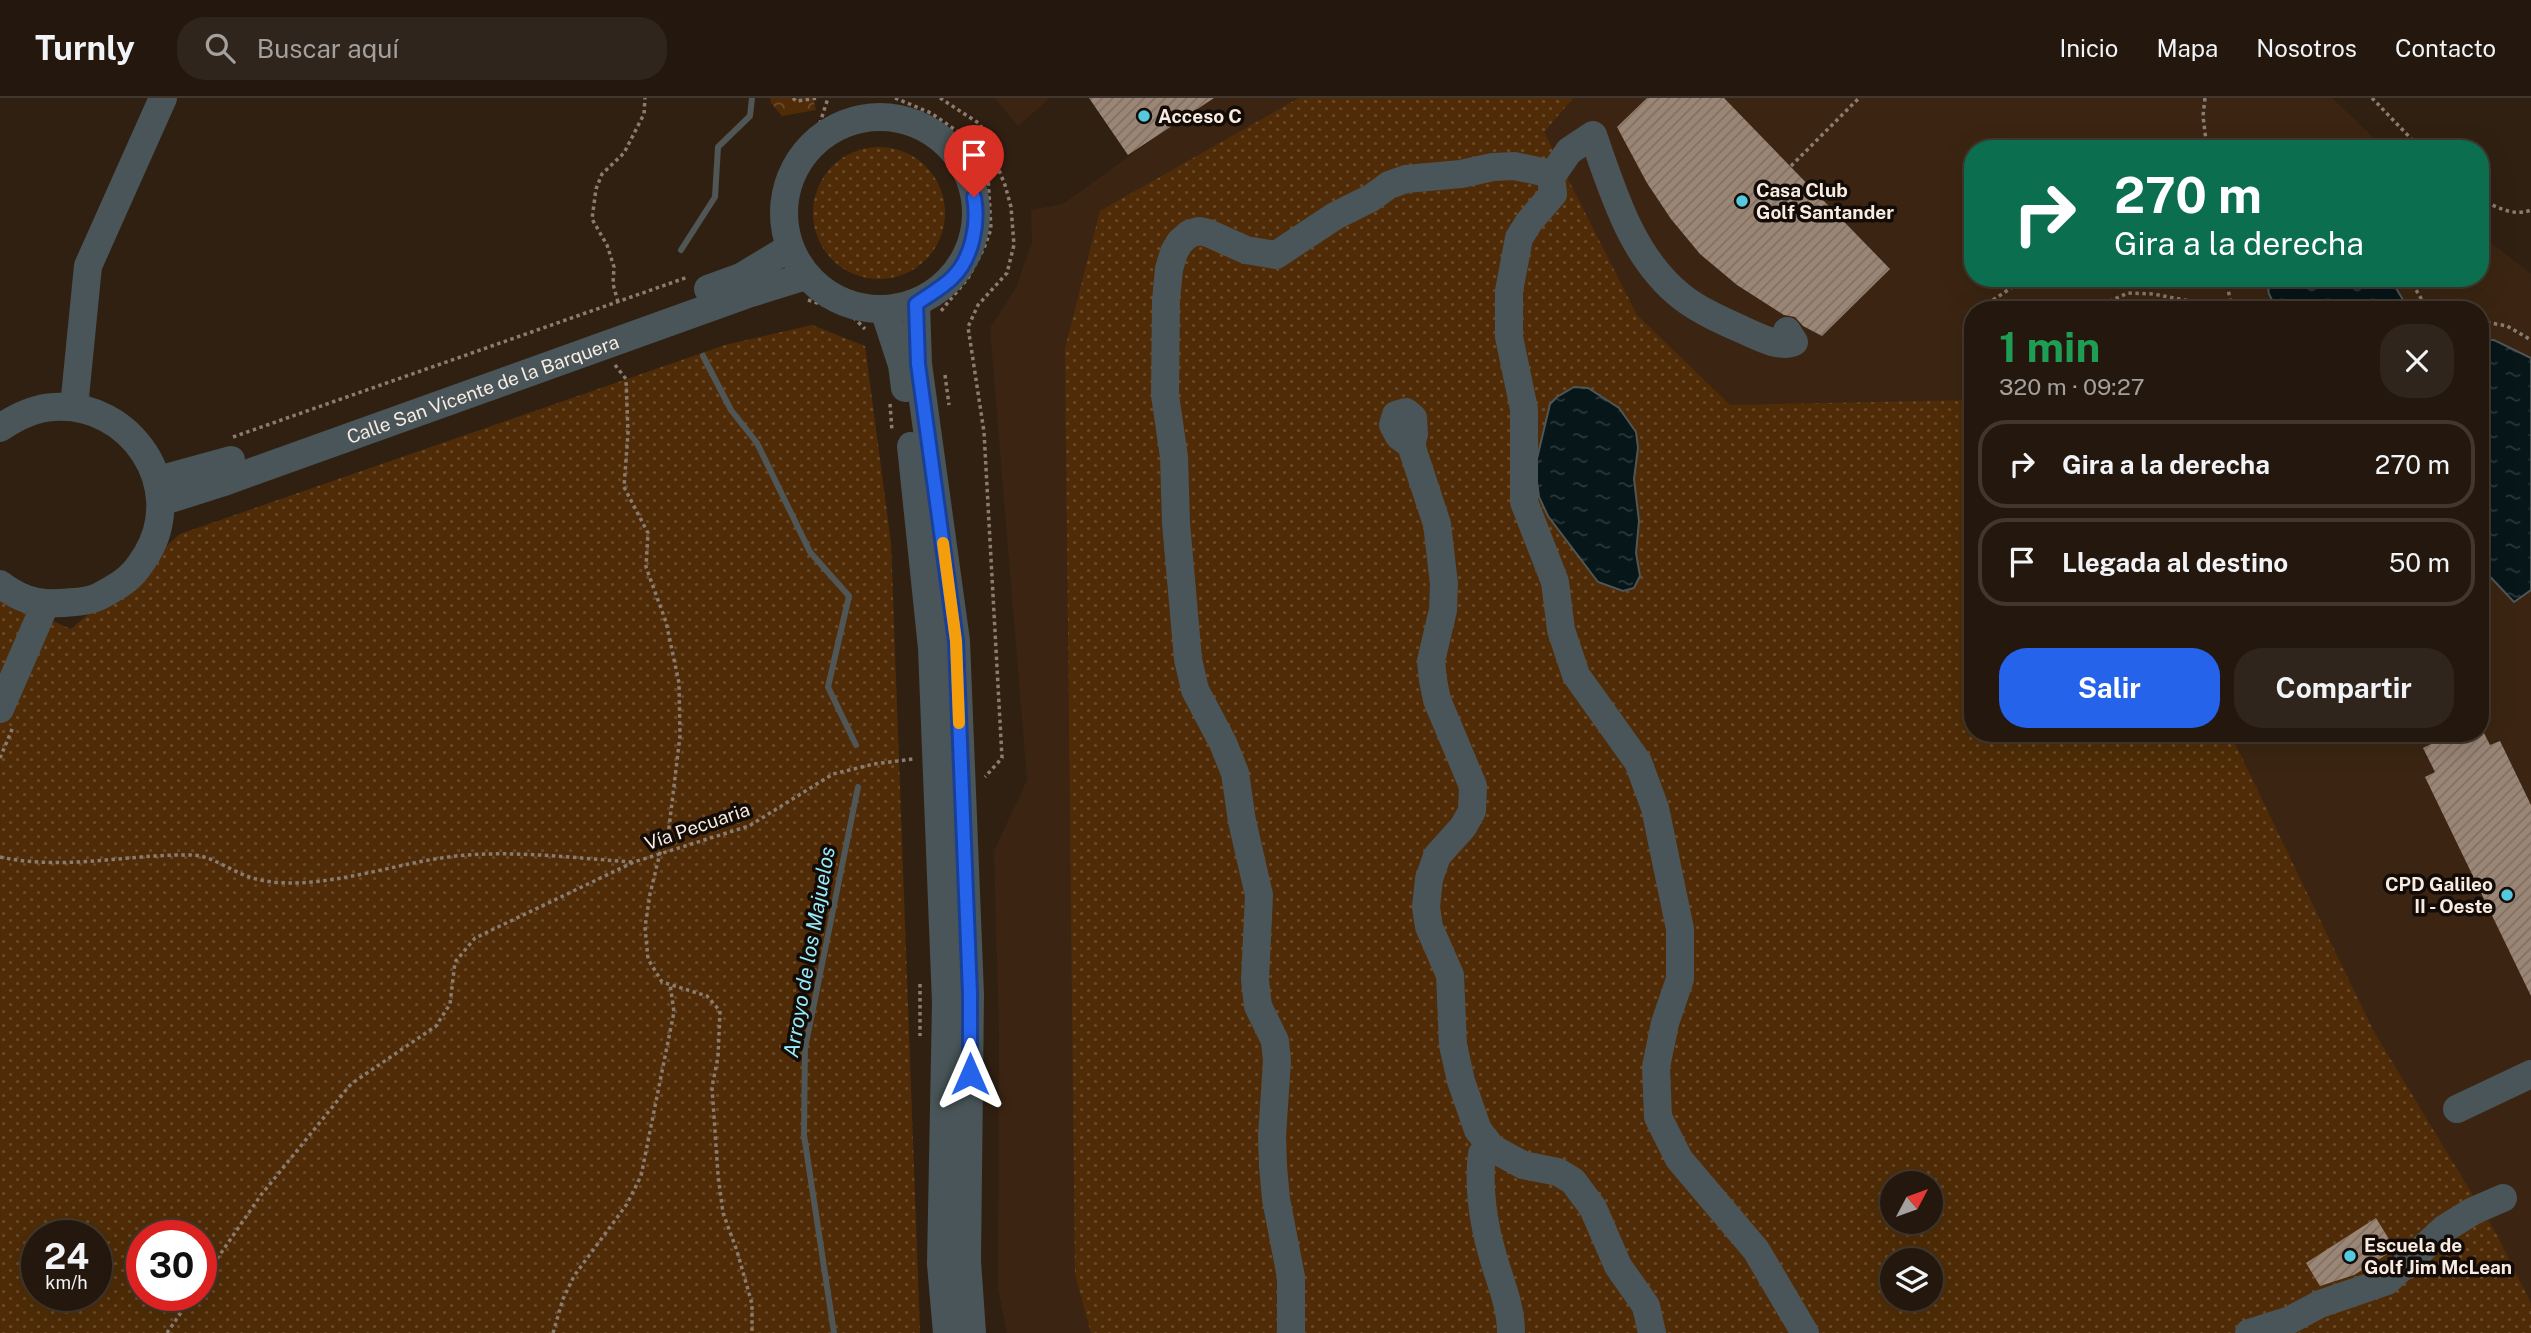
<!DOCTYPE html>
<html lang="es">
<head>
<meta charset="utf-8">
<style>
  :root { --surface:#24180e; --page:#30251c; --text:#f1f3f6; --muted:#a3a09e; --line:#41372e; --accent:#2563eb }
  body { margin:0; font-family:"Public Sans",sans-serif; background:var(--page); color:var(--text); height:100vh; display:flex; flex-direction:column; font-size:26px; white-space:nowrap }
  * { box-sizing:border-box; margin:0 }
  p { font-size:23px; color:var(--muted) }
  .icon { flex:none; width:38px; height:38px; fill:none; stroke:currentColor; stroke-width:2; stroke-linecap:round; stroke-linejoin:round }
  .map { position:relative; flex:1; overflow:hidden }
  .sheet { position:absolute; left:1964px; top:203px; width:525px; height:441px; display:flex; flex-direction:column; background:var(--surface); border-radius:28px; box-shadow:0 7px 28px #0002,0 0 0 2px var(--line) }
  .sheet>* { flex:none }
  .top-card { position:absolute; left:1964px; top:42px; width:525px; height:147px; border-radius:28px; box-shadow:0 7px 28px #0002,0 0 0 2px var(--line); background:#0b6e4f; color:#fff; overflow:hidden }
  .needle { width:46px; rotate:49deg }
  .tools { position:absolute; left:1880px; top:1073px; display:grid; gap:14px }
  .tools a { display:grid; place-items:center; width:63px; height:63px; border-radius:50%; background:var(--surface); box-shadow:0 7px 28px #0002,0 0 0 2px var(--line); font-size:35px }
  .speed { position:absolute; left:21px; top:1122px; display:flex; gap:14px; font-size:35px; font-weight:700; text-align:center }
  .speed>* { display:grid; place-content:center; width:91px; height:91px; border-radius:50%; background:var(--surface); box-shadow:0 7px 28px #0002,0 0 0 2px var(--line); line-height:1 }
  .speed small { font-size:18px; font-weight:400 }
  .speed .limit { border:10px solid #d22; background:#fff; color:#111 }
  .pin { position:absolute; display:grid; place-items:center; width:60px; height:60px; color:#fff; margin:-72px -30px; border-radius:50% 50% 50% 0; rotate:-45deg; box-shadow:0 0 7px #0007 }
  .pin .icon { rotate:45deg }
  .me { position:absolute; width:77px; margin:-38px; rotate:0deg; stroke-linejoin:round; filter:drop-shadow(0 0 5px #0008) }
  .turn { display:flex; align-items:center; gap:24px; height:147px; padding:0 35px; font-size:32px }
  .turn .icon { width:91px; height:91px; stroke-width:2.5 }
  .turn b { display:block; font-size:49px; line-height:60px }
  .round { display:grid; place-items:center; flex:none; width:74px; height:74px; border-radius:28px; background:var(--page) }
  .headline { display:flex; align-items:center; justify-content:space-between; height:119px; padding:0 35px }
  h1 { font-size:42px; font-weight:700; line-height:52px; color:#1e9e55 }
  .primary-button { display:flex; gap:14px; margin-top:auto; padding:14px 35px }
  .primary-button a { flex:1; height:80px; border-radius:28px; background:var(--accent); color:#fff; font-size:28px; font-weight:700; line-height:80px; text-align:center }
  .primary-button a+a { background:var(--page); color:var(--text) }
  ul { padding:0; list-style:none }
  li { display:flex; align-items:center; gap:21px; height:88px; margin:0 14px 10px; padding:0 21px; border:4px solid var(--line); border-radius:28px }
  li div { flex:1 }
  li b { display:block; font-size:26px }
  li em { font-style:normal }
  header { display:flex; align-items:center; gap:42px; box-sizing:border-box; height:98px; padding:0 35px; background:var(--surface); border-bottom:2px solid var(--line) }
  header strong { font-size:33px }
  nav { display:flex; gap:38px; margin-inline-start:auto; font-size:24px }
  .search { width:490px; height:63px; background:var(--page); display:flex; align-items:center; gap:18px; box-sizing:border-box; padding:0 24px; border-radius:28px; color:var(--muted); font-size:26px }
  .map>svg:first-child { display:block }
  .built { fill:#3b2512; fill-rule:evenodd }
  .grass { fill:url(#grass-dots); fill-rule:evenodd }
  .forest { fill:url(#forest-crowns) }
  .water { fill:url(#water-ripples); stroke:#4f5655; stroke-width:2 }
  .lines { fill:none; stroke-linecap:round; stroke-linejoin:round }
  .stream { stroke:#4f5655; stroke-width:6 }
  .building { fill:url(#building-hatch) }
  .path { stroke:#8a7c70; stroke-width:3.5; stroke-dasharray:3.5 3.5; stroke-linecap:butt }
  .minor { stroke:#495558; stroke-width:28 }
  .route-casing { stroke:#184099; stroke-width:18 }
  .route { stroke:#2563eb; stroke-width:12 }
  .slow { stroke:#f59e0b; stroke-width:12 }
  .poi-dot { fill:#55cadf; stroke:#130b06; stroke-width:2.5 }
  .labels { text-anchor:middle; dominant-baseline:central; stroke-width:7; stroke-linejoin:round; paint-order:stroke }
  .poi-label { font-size:19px; font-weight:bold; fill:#f7ebe2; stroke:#130b06; text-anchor:start }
  .street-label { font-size:19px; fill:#f7ebe2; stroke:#130b06 }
  .water-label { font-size:21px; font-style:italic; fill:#96eafb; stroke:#130b06 }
</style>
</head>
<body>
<header>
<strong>Turnly</strong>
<div class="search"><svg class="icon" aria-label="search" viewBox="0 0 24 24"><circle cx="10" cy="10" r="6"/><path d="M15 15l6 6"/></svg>Buscar aquí</div>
<nav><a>Inicio</a><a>Mapa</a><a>Nosotros</a><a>Contacto</a></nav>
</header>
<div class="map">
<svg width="2531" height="1235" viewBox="0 0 2531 1235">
  <defs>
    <pattern id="grass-dots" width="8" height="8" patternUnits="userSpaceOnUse" patternTransform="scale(1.75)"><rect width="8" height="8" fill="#4f2c07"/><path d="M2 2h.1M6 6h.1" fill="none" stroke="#694b2b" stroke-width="1.8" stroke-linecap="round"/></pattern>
    <pattern id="forest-crowns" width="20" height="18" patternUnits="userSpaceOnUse" patternTransform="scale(1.75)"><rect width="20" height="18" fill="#4f2c07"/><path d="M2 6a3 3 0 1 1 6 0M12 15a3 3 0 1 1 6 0" fill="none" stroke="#694b2b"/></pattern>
    <pattern id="water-ripples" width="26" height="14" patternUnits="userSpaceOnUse" patternTransform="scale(1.75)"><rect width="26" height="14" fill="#071619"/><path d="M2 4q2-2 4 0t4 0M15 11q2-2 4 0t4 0" fill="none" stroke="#2c383a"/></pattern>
    <pattern id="building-hatch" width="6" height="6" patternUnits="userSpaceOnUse" patternTransform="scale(1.75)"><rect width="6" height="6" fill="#9b8676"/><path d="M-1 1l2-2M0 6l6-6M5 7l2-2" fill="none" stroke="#7f7064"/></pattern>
  </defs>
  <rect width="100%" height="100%" fill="#302012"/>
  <g class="built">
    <polygon points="995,0 1050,0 1018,28"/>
    <path d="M1136,0H2332L2386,51H1972V180H2480V136L2531,176V1235H1007L998,1191L999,937L994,753L1027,682L990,230L1016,190L1032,144L1031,112L1063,106L1160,36ZM1972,212H2480V635H1972ZM1892,1085H1930V1124H1892ZM1892,1162H1930V1200H1892Z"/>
  </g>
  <g class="grass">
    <path d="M1299,0H1573L1544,34L1637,217L1730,307L1972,302V635H2230L2374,934L2497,1137L2531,1205V1235H1091L1075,1176L1065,251L1100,113ZM1892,1085H1930V1124H1892ZM1892,1162H1930V1200H1892Z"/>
    <circle cx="879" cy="115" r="66"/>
    <path d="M812,227L865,248L891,445L920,1235H0V500L71,531L180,436L725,247ZM37,1138H96V1197H37ZM142,1138H201V1197H142Z"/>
  </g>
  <polygon class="forest" points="770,0 813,0 816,12 782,18 771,5"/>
  <g class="water">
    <polygon points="2266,180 2390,180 2409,212 2277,212 2269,196"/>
    <polygon points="2480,242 2494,242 2531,260 2531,492 2514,504 2480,468"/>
    <polygon points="1574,289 1588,290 1619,310 1636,334 1638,350 1634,381 1639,423 1636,455 1640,478 1634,490 1623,493 1598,484 1548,418 1539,399 1535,369 1550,306 1557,299"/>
  </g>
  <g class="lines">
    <g class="stream">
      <polyline points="681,152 715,99 718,49 750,18 752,0"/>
      <polyline points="703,258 731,312 757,345 810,454 849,498 828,589 856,647"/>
      <polyline points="834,1235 804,1037 805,950 858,689"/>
    </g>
  </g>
  <g class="building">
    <polygon points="1089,0 1214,0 1128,57"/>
    <polygon points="1647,0 1724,0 1890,171 1822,238 1803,228 1795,219 1784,217 1737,187 1700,156 1671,121 1647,85 1617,29"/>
    <polygon points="2453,635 2484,635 2490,647 2500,643 2531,707 2531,898 2425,679 2435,674 2423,650"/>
    <polygon points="2376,1120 2395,1151 2354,1177 2320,1188 2306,1165"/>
  </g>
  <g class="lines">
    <g class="path">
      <polyline points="793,0 796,3 819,0"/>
      <polyline points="895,0 931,15 971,43 988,78 991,131 984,150 968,180 941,213"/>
      <polyline points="940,0 980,26 1005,87 1011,109 1014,147 1007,175 978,207 968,229 984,334 1002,660 985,679"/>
      <polyline points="2205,0 2203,18 2207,51"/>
      <polyline points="2372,0 2421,51"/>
      <polyline points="1791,68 1859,0"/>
      <path d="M2480,101C2497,109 2513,119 2531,112"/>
      <polyline points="774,131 776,105 783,74 797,50 819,28 828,0"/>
      <polyline points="2226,180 2232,212"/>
      <polyline points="2409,180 2425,207 2433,212"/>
      <polyline points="808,202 850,216 865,231"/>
      <polyline points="1993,202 2011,190"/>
      <polyline points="618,204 613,186 614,169 607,147 592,121 596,91 602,76 624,55 644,16 645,0"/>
      <polyline points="2090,212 2128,195 2153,196 2232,211"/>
      <polyline points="2480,223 2507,228 2531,242"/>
      <polyline points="615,267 626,281 628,335 624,389 648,435 646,469 666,524 679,585 680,638 668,738 660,755 650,796 645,829 648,861 662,884 707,898 720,913 718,959 712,989 718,1077 723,1115 737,1153 752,1206 752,1235"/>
      <polyline points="945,277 949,307"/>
      <polyline points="890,306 892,333"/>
      <polyline points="233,339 688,179"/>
      <polyline points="0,660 13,629"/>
      <path d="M0,759C65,773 126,756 191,757C213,757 234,776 256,781C267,784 281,785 293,785C348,784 402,764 456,758C514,752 574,760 632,764"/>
      <polyline points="920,886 920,938"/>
      <polyline points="201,1184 261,1097 351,986 436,928 450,906 455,864 475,840 634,764 749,728 833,676 874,666 913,661"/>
      <polyline points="167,1235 193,1197"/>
      <polyline points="553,1235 563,1201 574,1178 627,1106 641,1078 674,914 670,886"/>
    </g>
    <g class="minor">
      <circle cx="880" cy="115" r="96"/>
      <polyline points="708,191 741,179 789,150"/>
      <polyline points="916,206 918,266 956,543 970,896 967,1163 972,1235"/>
      <polyline points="884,212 902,267 905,290"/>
      <path d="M1787,233L1794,244C1780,251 1757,238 1743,232C1723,223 1700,213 1682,199C1632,160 1613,94 1593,37L1569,53L1551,79L1553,96L1529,124L1519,140L1509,193V239L1524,311V404L1555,484L1561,532L1576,577L1638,664L1655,710L1680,831V881L1665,925L1656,969L1658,1019L1679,1061L1756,1152L1805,1235"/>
      <polyline points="74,309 88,168 163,0"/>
      <path d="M0,330C16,319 34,310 54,309C131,304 187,388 147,456C138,470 133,478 119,487C103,497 94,503 75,504C45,507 26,506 0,486"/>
      <polyline points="1411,347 1399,338 1393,327 1396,317 1406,314 1413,320 1414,336 1411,347 1437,426 1444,486 1443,512 1431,563 1433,582 1437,602 1473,688 1472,713 1463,729 1437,758 1429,781 1426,809 1429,829 1450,877 1453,947 1461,983 1478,1032 1492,1050 1523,1067 1558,1074 1573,1083 1593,1110 1618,1168 1646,1208 1652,1235"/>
      <polyline points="911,348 932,550 946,905 941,1166 947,1235"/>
      <polyline points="158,382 231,362"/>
      <path id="s1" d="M161,404L221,385L745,197L806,178"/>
      <polyline points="0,611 45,507"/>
      <polyline points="2457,1011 2531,976"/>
      <path d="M1492,1050L1482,1056C1478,1087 1483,1124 1492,1155C1499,1182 1511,1206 1511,1235"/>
      <polyline points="1291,1235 1291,1179 1276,1101 1273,1068 1272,1038 1277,963 1275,943 1258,908 1255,882 1259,797 1242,723 1235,675 1223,645 1195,592 1188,561 1176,425 1174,359 1165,297 1166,202 1169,171 1174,154 1180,144 1189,136 1199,133 1208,135 1246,152 1276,157 1335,118 1371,100 1389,87 1406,81 1461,76 1493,69 1514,68 1543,74 1551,79"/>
      <polyline points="2249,1235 2290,1222 2320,1206 2387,1183 2444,1131 2473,1113 2503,1100"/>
    </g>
  </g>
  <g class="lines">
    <g class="route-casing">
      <path id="route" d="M970,976V896L956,543L918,266L916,206C927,198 942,190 952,180C972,161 979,126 974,99"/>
    </g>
    <use href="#route" class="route"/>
    <polyline class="slow" points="943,445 956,543 959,625"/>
  </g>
  <g class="poi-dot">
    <circle cx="1144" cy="18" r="7"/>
    <circle cx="1742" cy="103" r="7"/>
    <circle cx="2507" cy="797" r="7"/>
    <circle cx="2350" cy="1158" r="7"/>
  </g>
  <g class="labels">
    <g class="poi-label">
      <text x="1158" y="18">Acceso C</text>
      <text x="1756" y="92">Casa Club<tspan x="1756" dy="22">Golf Santander</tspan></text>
      <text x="2493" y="786" text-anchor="end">CPD Galileo<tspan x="2493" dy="22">II - Oeste</tspan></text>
      <text x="2364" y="1147">Escuela de<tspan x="2364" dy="22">Golf Jim McLean</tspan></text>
    </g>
    <g class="street-label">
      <text stroke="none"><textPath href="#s1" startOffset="341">Calle San Vicente de la Barquera</textPath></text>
      <text transform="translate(697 728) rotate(-19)">Vía Pecuaria</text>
    </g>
    <g class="water-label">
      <text transform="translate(809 854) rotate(-80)">Arroyo de los Majuelos</text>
    </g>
  </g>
</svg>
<div class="tools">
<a><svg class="needle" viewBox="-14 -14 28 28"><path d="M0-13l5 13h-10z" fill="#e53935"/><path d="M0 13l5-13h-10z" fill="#a3a09e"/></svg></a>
<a><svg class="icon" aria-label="layers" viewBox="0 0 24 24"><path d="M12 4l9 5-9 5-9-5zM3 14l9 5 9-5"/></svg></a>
</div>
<div class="speed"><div>24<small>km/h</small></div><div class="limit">30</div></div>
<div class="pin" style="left:974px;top:99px;background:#d93025"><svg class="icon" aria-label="arrive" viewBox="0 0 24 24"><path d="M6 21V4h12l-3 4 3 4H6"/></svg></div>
<svg class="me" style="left:970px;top:976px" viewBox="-20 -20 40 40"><path d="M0-17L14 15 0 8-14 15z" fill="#2563eb" stroke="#fff" stroke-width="4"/></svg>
<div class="top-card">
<div class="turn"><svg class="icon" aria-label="right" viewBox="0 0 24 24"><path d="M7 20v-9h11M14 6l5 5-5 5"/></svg><div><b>270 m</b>Gira a la derecha</div></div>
</div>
<section class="sheet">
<div class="headline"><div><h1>1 min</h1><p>320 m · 09:27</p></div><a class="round"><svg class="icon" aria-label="close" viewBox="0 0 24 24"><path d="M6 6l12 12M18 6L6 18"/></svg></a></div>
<ul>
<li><svg class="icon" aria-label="right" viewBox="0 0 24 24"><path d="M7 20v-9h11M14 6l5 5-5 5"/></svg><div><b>Gira a la derecha</b></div><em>270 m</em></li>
<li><svg class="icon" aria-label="arrive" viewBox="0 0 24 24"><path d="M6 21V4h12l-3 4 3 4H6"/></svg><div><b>Llegada al destino</b></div><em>50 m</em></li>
</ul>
<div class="primary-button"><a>Salir</a><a>Compartir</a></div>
</section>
</div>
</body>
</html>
